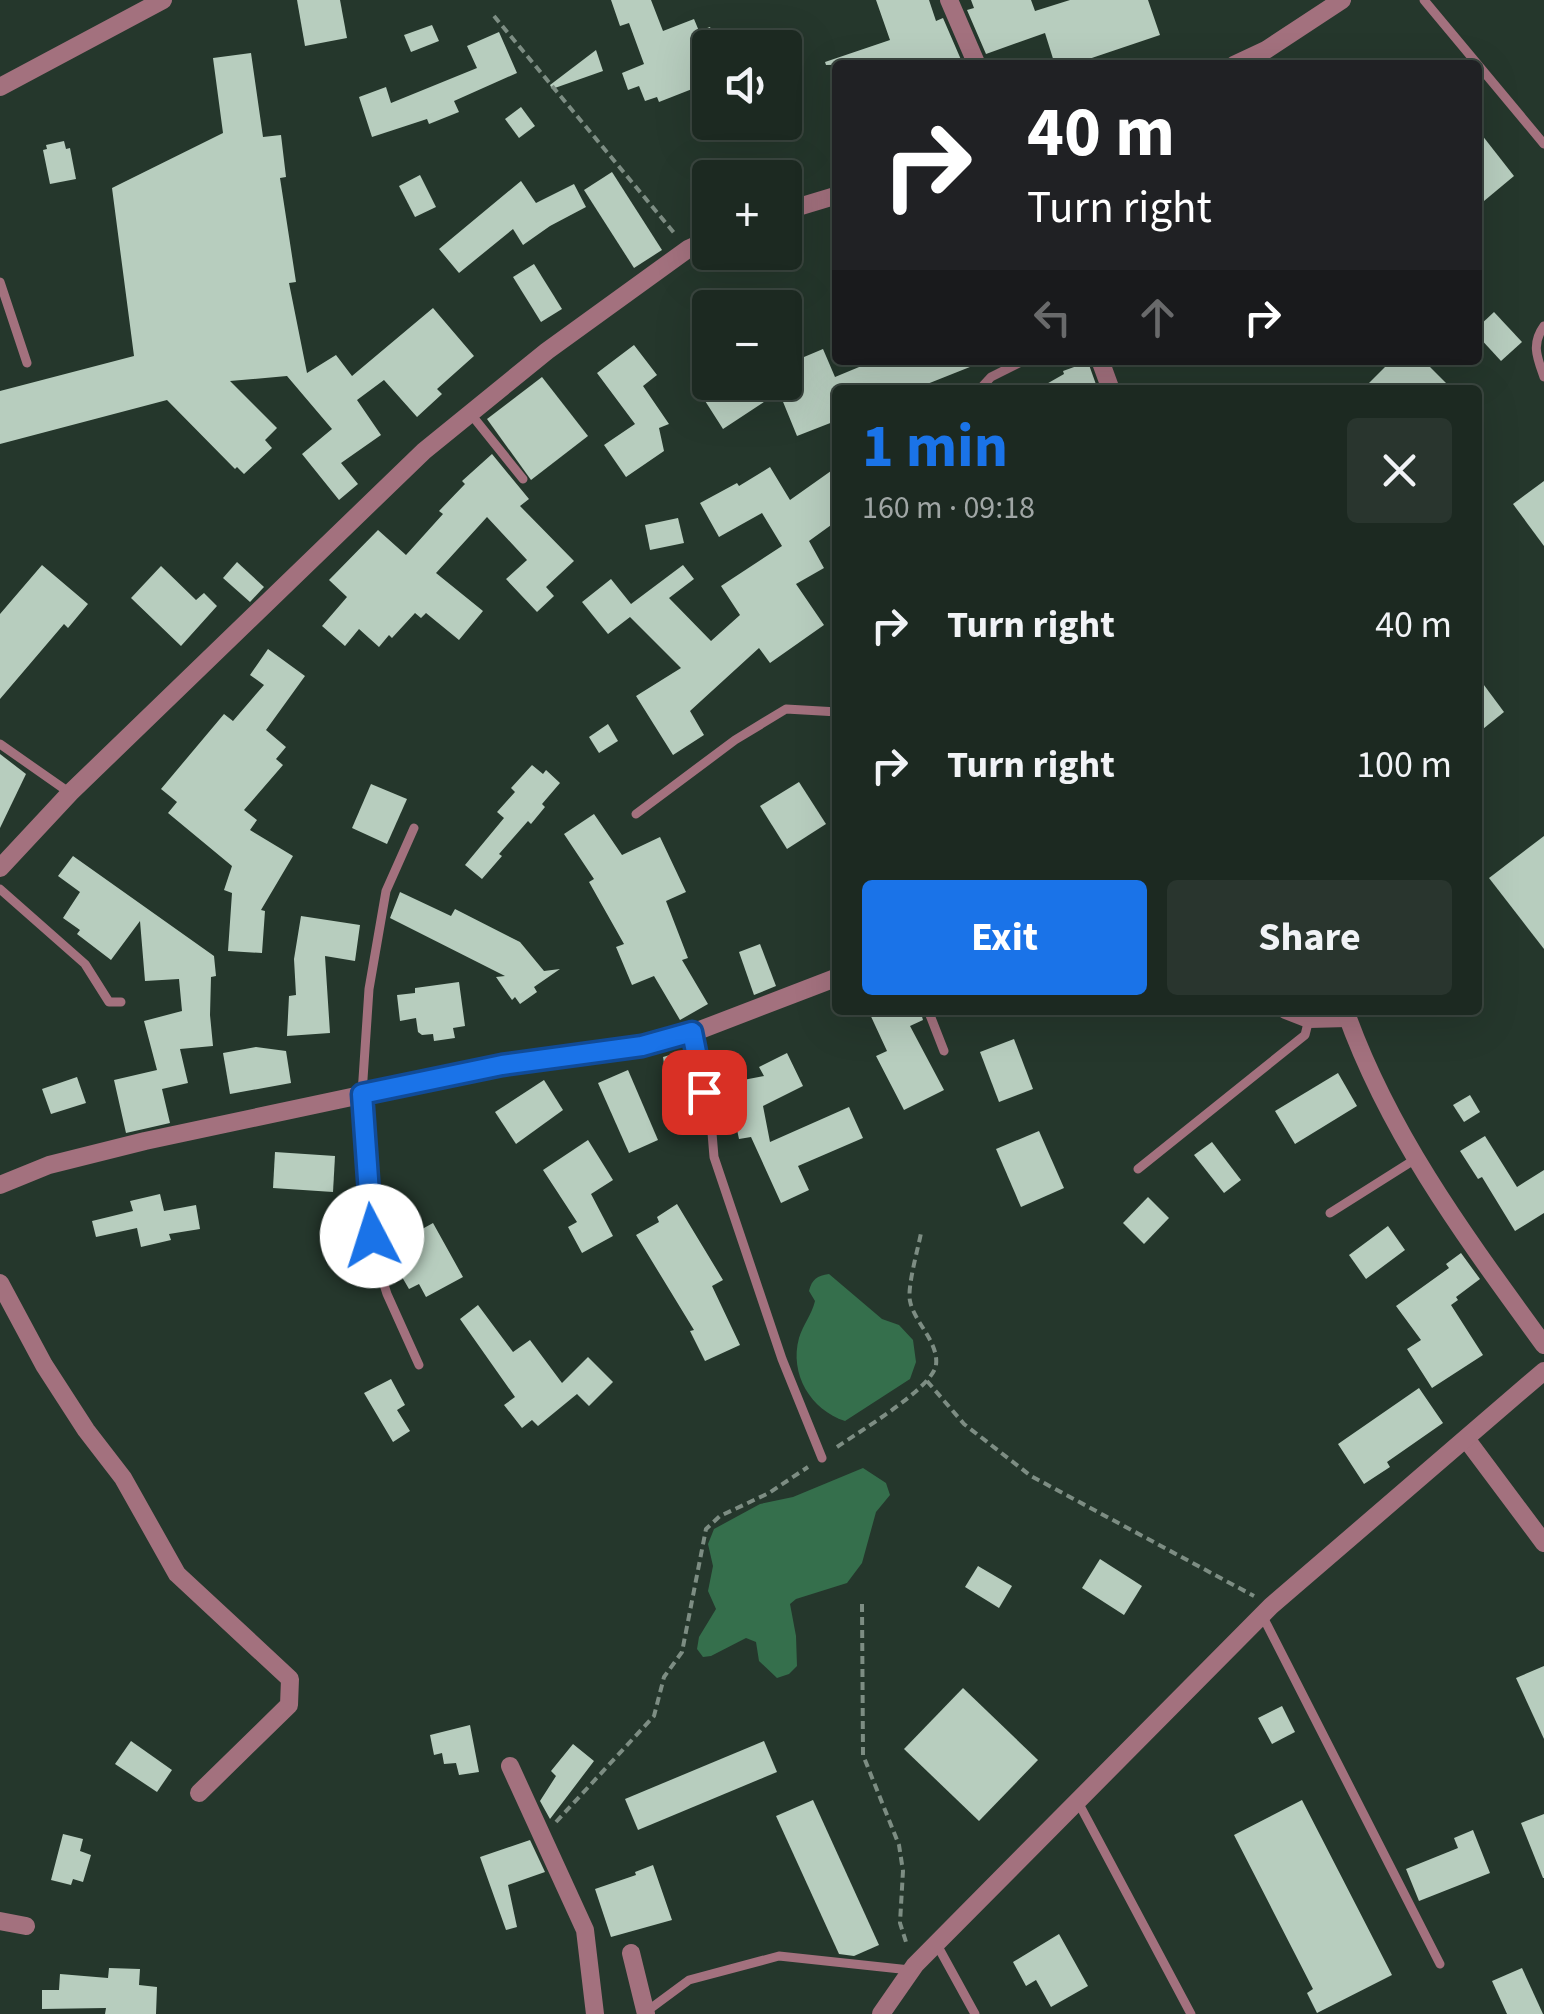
<!DOCTYPE html>
<html lang="en">
<head>
<meta charset="utf-8">
<style>
  :root { --surface:#1c2921; --page:#29352e; --text:#f1f3f6; --muted:#a0a6a5; --line:#3a453f; --accent:#1a73e8 }
  body { margin:0; font-family:"Source Sans 3",sans-serif; background:var(--page); color:var(--text); height:100vh; display:flex; flex-direction:column; font-size:38px; white-space:nowrap }
  * { box-sizing:border-box; margin:0 }
  p { font-size:32px; color:var(--muted) }
  .icon { flex:none; width:55px; height:55px; fill:none; stroke:currentColor; stroke-width:2; stroke-linecap:round; stroke-linejoin:round }
  .map { position:relative; flex:1; overflow:hidden }
  .panel { position:absolute; left:832px; top:385px; width:650px; height:630px; display:flex; flex-direction:column; background:var(--surface); border-radius:10px; box-shadow:0 10px 40px #0002,0 0 0 2px var(--line) }
  .panel>* { flex:none }
  .banner { position:absolute; left:832px; top:60px; width:650px; height:305px; border-radius:10px; box-shadow:0 10px 40px #0002,0 0 0 2px var(--line); background:#202124; color:#fff; overflow:hidden }
  .fabs { position:absolute; left:692px; top:30px; display:grid; gap:20px }
  .fabs a { display:grid; place-items:center; width:110px; height:110px; border-radius:10px; background:var(--surface); box-shadow:0 10px 40px #0002,0 0 0 2px var(--line); font-size:50px }
  .pin { position:absolute; display:grid; place-items:center; width:85px; height:85px; color:#fff; margin:-42px; border-radius:20px; box-shadow:0 5px 15px #0006 }
  .me { position:absolute; width:110px; margin:-55px; rotate:355deg; stroke-linejoin:round; filter:drop-shadow(0 0 8px #0008) }
  .turn { display:flex; align-items:center; gap:35px; height:210px; padding:0 30px; font-size:45px }
  .turn .icon { width:130px; height:130px; stroke-width:2.5 }
  .turn b { display:block; font-size:70px; line-height:85px }
  .lanes { display:flex; align-items:center; height:95px; padding:0 30px; background:#0003; justify-content:center; gap:50px; direction:ltr }
  .lanes .off { opacity:.35 }
  .round { display:grid; place-items:center; flex:none; width:105px; height:105px; border-radius:10px; background:var(--page) }
  .overview { display:flex; align-items:center; justify-content:space-between; height:170px; padding:0 30px }
  h1 { font-size:60px; font-weight:700; line-height:75px; color:var(--accent) }
  .action { display:flex; gap:20px; margin-top:auto; padding:20px 30px }
  .action a { flex:1; height:115px; border-radius:10px; background:var(--accent); color:#fff; font-size:40px; font-weight:700; line-height:115px; text-align:center }
  .action a+a { background:var(--page); color:var(--text) }
  ul { padding:0; list-style:none }
  li { display:flex; align-items:center; gap:30px; height:140px; padding:0 30px }
  li div { flex:1 }
  li b { display:block; font-size:38px }
  li em { font-style:normal }
  .map>svg:first-child { display:block }
  .water { fill:#356f4c }
  .building { fill:#b7cdbe }
  .lines { fill:none; stroke-linecap:round; stroke-linejoin:round }
  .path { stroke:#7d8d83; stroke-width:4; stroke-dasharray:8 5; stroke-linecap:butt }
  .service { stroke:#a3717e; stroke-width:9 }
  .minor { stroke:#a3717e; stroke-width:18 }
  .route-casing { stroke:#114b97; stroke-width:25 }
  .route { stroke:#1a73e8; stroke-width:18 }
</style>
</head>
<body>
<div class="map">
<svg width="1544" height="2014" viewBox="0 0 1544 2014">
  <rect width="100%" height="100%" fill="#25372c"/>
  <g class="water">
    <path d="M829,1274L882,1319L899,1325L913,1340L916,1362L910,1379L845,1421C811,1410 789,1374 799,1338C803,1325 812,1314 815,1301L809,1291C812,1279 817,1276 829,1274Z"/>
    <polygon points="863,1468 886,1483 890,1495 876,1512 862,1563 847,1583 796,1599 790,1604 796,1636 797,1666 789,1674 777,1678 759,1661 756,1642 746,1638 711,1656 703,1657 697,1649 699,1637 716,1609 708,1591 713,1566 708,1544 714,1529 760,1504 793,1497"/>
  </g>
  <g class="building">
    <polygon points="297,0 340,0 347,38 305,46"/>
    <polygon points="611,0 651,0 663,31 694,19 699,31 710,27 718,48 710,48 710,82 659,102 657,97 645,101 639,86 628,90 622,73 644,64 629,23 620,26"/>
    <polygon points="876,0 929,0 936,21 943,18 962,62 826,65 825,62 890,40"/>
    <polygon points="971,0 1031,0 1035,11 1070,0 1148,0 1160,35 1071,65 1055,65 1045,33 986,54 967,10 974,8"/>
    <polygon points="432,25 439,41 411,52 404,35"/>
    <polygon points="499,32 517,73 454,101 459,112 429,124 427,119 372,137 359,97 386,87 391,103 477,68 467,46"/>
    <polygon points="596,50 603,71 552,89 550,85"/>
    <polygon points="251,53 263,137 281,135 286,177 280,178 296,282 289,283 307,373 336,355 352,376 433,308 474,356 437,389 442,394 417,417 384,380 357,400 381,435 341,463 358,484 339,500 302,454 332,429 287,376 230,381 277,428 265,440 272,448 244,474 237,467 235,469 167,400 0,444 0,391 134,356 112,188 223,133 213,58"/>
    <polygon points="521,107 535,126 519,138 505,119"/>
    <polygon points="1478,130 1514,176 1478,206"/>
    <polygon points="64,141 66,149 70,148 76,179 50,184 43,150 47,149 46,145"/>
    <polygon points="612,172 662,250 634,268 584,190"/>
    <polygon points="420,175 436,207 415,217 399,186"/>
    <polygon points="521,181 536,203 574,184 586,207 550,226 523,245 513,229 459,273 439,249"/>
    <polygon points="534,264 562,309 541,322 513,277"/>
    <polygon points="1494,312 1522,342 1501,361 1478,336 1478,327"/>
    <polygon points="634,345 657,375 643,386 669,424 659,428 664,451 626,477 604,445 635,424 597,373"/>
    <polygon points="823,349 835,377 876,360 985,361 912,390 838,390 838,420 797,436 779,392 723,429 693,382 785,382 785,365"/>
    <polygon points="1392,360 1423,360 1453,390 1362,390"/>
    <polygon points="1088,362 1098,390 1036,390 1064,374 1063,371"/>
    <polygon points="542,377 588,436 531,480 487,419"/>
    <polygon points="492,454 529,499 520,506 574,561 546,587 554,596 537,612 506,579 527,560 487,517 436,573 483,611 459,640 426,613 421,618 415,613 392,638 389,635 379,647 359,629 345,646 322,626 347,597 329,580 378,530 406,555 443,514 439,511 465,484 462,481"/>
    <polygon points="838,466 838,520 809,541 824,568 796,584 824,625 770,663 759,648 690,711 704,735 673,755 636,696 681,668 630,617 608,634 582,602 611,579 631,604 683,565 694,579 669,598 711,641 740,615 721,586 782,546 762,513 719,537 700,503 737,483 739,486 770,467 790,500"/>
    <polygon points="1544,481 1544,546 1513,504"/>
    <polygon points="678,518 684,543 650,550 645,525"/>
    <polygon points="237,562 264,587 250,602 223,578"/>
    <polygon points="42,565 88,604 68,628 64,624 0,699 0,614"/>
    <polygon points="161,566 196,600 204,593 217,606 181,646 131,598"/>
    <polygon points="268,649 305,676 266,730 286,747 276,759 283,765 244,810 257,820 250,830 293,856 261,910 265,911 262,953 228,951 232,893 224,890 232,866 168,813 177,802 161,789 224,714 233,721 264,685 250,675"/>
    <polygon points="1478,677 1504,712 1478,733"/>
    <polygon points="608,724 618,741 599,753 589,737"/>
    <polygon points="0,754 26,774 0,828"/>
    <polygon points="532,765 543,774 546,770 560,783 542,804 545,807 531,824 528,821 499,854 502,856 482,879 465,865 504,818 497,812 515,792 511,788"/>
    <polygon points="799,782 826,824 787,849 760,806"/>
    <polygon points="371,784 407,799 387,844 352,828"/>
    <polygon points="594,814 622,855 660,837 686,892 666,901 688,958 682,960 708,1004 680,1020 654,976 632,985 616,947 624,944 589,882 594,879 564,834"/>
    <polygon points="1544,836 1544,949 1489,878"/>
    <polygon points="73,856 214,956 216,976 211,977 210,1015 213,1046 180,1049 188,1083 162,1089 170,1123 126,1133 114,1080 157,1070 144,1021 182,1011 179,979 145,981 140,921 111,960 77,934 80,930 63,918 80,892 58,876"/>
    <polygon points="400,892 451,916 455,909 520,942 544,971 560,969 534,987 537,992 520,1004 515,997 512,1000 496,977 505,976 390,918"/>
    <polygon points="301,916 360,925 355,961 325,956 330,1033 287,1036 289,996 296,995 294,959"/>
    <polygon points="760,944 776,986 754,995 739,952"/>
    <polygon points="459,982 465,1026 453,1028 455,1038 434,1041 433,1034 422,1035 418,1032 416,1018 400,1021 397,995 415,993 415,988"/>
    <polygon points="868,1010 920,1010 923,1020 910,1026 944,1090 904,1110 876,1056 887,1051"/>
    <polygon points="1014,1039 1033,1089 999,1102 980,1052"/>
    <polygon points="256,1047 286,1051 291,1083 230,1094 223,1053"/>
    <polygon points="687,1050 704,1130 675,1133 663,1057"/>
    <polygon points="787,1053 803,1086 763,1106 770,1142 849,1107 863,1138 798,1166 809,1190 781,1203 751,1137 739,1139 736,1125 720,1127 712,1086 764,1076 759,1067"/>
    <polygon points="628,1070 658,1140 629,1153 598,1083"/>
    <polygon points="1338,1073 1357,1106 1295,1144 1275,1111"/>
    <polygon points="77,1077 86,1103 51,1114 42,1089"/>
    <polygon points="544,1080 563,1110 516,1144 495,1112"/>
    <polygon points="1470,1095 1480,1112 1464,1122 1453,1105"/>
    <polygon points="1039,1131 1064,1188 1021,1207 996,1149"/>
    <polygon points="1485,1136 1517,1187 1544,1170 1544,1213 1515,1231 1482,1177 1478,1179 1460,1151"/>
    <polygon points="588,1140 613,1180 591,1194 613,1236 582,1253 568,1227 577,1222 543,1170"/>
    <polygon points="1212,1142 1241,1180 1224,1193 1194,1155"/>
    <polygon points="275,1152 335,1156 333,1192 273,1188"/>
    <polygon points="160,1194 164,1211 196,1205 200,1229 169,1234 171,1240 141,1247 137,1228 96,1237 92,1221 133,1211 130,1201"/>
    <polygon points="1148,1197 1169,1218 1144,1244 1123,1223"/>
    <polygon points="677,1204 723,1280 712,1286 740,1345 705,1361 690,1331 694,1330 636,1235 659,1222 657,1217"/>
    <polygon points="433,1223 463,1277 426,1297 419,1284 409,1289 391,1258 402,1252 397,1243"/>
    <polygon points="1388,1226 1405,1250 1366,1279 1349,1255"/>
    <polygon points="1461,1253 1480,1279 1456,1297 1458,1300 1451,1305 1483,1355 1432,1388 1407,1349 1421,1340 1396,1306 1449,1268 1446,1264"/>
    <polygon points="478,1305 513,1352 530,1340 562,1383 588,1357 613,1382 589,1406 577,1394 538,1426 532,1420 522,1428 504,1405 515,1397 460,1319"/>
    <polygon points="391,1379 405,1405 397,1410 410,1431 393,1442 364,1393"/>
    <polygon points="1419,1388 1443,1423 1387,1462 1390,1467 1364,1484 1338,1444"/>
    <polygon points="1100,1559 1142,1586 1124,1615 1082,1588"/>
    <polygon points="978,1566 1012,1586 999,1608 965,1587"/>
    <polygon points="1544,1666 1544,1739 1516,1678"/>
    <polygon points="963,1688 1038,1760 979,1821 904,1749"/>
    <polygon points="1282,1706 1295,1732 1272,1744 1258,1718"/>
    <polygon points="470,1725 479,1772 459,1775 456,1763 444,1764 442,1753 434,1755 430,1735"/>
    <polygon points="131,1741 172,1770 157,1792 115,1764"/>
    <polygon points="764,1741 777,1772 638,1830 625,1799"/>
    <polygon points="573,1744 594,1761 550,1819 540,1801 556,1776 551,1771"/>
    <polygon points="813,1800 879,1945 854,1956 839,1954 776,1816"/>
    <polygon points="1302,1800 1392,1975 1317,2013 1307,1993 1313,1989 1234,1835"/>
    <polygon points="1544,1814 1544,1878 1543,1878 1521,1823"/>
    <polygon points="1473,1830 1490,1873 1419,1901 1406,1869 1458,1848 1454,1838"/>
    <polygon points="63,1834 83,1839 80,1851 91,1855 83,1882 73,1879 71,1885 51,1880"/>
    <polygon points="530,1840 545,1872 508,1885 517,1927 506,1930 480,1857"/>
    <polygon points="653,1865 672,1920 611,1937 595,1889 636,1875 635,1872"/>
    <polygon points="1059,1934 1088,1986 1051,2007 1036,1980 1026,1986 1013,1962"/>
    <polygon points="109,1968 140,1969 139,1985 157,1987 156,2014 105,2014 106,2008 42,2009 42,1990 59,1990 60,1974 108,1978"/>
    <polygon points="1522,1968 1543,2014 1507,2014 1492,1981"/>
  </g>
  <g class="lines">
    <g class="path">
      <polyline points="494,16 675,234"/>
      <polyline points="927,1381 964,1424 1031,1476 1254,1596"/>
      <path d="M837,1447C857,1433 933,1388 936,1365C939,1342 914,1322 910,1301C907,1287 918,1249 921,1233"/>
      <polyline points="862,1604 863,1755 899,1845 903,1871 900,1923 906,1942"/>
      <polyline points="556,1822 654,1716 664,1677 682,1652 706,1529 720,1516 769,1493 808,1467"/>
    </g>
    <g class="service">
      <polyline points="1424,0 1544,144"/>
      <polyline points="0,282 27,363"/>
      <path d="M1544,326C1531,344 1537,357 1544,377"/>
      <polyline points="979,390 991,377 1025,360"/>
      <polyline points="470,413 523,479"/>
      <polyline points="0,744 70,793"/>
      <polyline points="636,814 735,740 786,709 838,712"/>
      <polyline points="414,828 386,891 369,989 362,1094 375,1256 387,1294 419,1365"/>
      <polyline points="0,889 85,964 109,1002 121,1002"/>
      <polyline points="1478,894 1479,891"/>
      <polyline points="928,1010 944,1051"/>
      <polyline points="692,1033 711,1121 714,1157 782,1359 822,1458"/>
      <polyline points="1138,1169 1305,1035 1309,1019"/>
      <polyline points="1330,1213 1414,1160"/>
      <polyline points="1262,1615 1440,1964"/>
      <polyline points="1078,1802 1191,2014"/>
      <polyline points="936,1943 975,2014"/>
      <polyline points="647,2011 689,1980 779,1956 910,1970"/>
    </g>
    <g class="minor">
      <polyline points="949,0 977,65"/>
      <polyline points="1234,65 1266,50 1342,0"/>
      <polyline points="0,87 163,0"/>
      <polyline points="785,211 838,195"/>
      <polyline points="1100,360 1111,390"/>
      <polyline points="0,868 70,793 424,451 547,351 688,249 710,239"/>
      <polyline points="1286,1010 1309,1019 1347,1018"/>
      <path d="M1345,1010C1389,1135 1467,1239 1544,1345"/>
      <polyline points="0,1185 49,1165 145,1141 502,1065 642,1045 692,1033 838,977"/>
      <polyline points="0,1283 44,1365 86,1430 123,1478 177,1574 290,1679 289,1705 199,1793"/>
      <polyline points="1467,1440 1544,1543"/>
      <polyline points="510,1766 585,1930 595,2014"/>
      <polyline points="0,1921 26,1926"/>
      <polyline points="631,1953 646,2014"/>
      <polyline points="881,2014 915,1965 1271,1606 1544,1371"/>
    </g>
  </g>
  <g class="lines">
    <g class="route-casing">
      <polyline id="route" points="372,1236 362,1094 502,1065 642,1046 692,1032 704,1092"/>
    </g>
    <use href="#route" class="route"/>
  </g>
</svg>
<div class="fabs">
<a><svg class="icon" aria-label="sound" viewBox="0 0 24 24"><path d="M4 9h4l5-4v14l-5-4H4zM17 9q2 3 0 6"/></svg></a>
<a>+</a>
<a>−</a>
</div>
<div class="pin" style="left:704px;top:1092px;background:#d93025"><svg class="icon" aria-label="arrive" viewBox="0 0 24 24"><path d="M6 21V4h12l-3 4 3 4H6"/></svg></div>
<svg class="me" style="left:372px;top:1236px" viewBox="-20 -20 40 40"><circle r="19" fill="#fff"/><path d="M0-13L10 11 0 6-10 11z" fill="#1a73e8"/></svg>
<div class="banner">
<div class="turn"><svg class="icon" aria-label="right" viewBox="0 0 24 24"><path d="M7 20v-9h11M14 6l5 5-5 5"/></svg><div><b>40 m</b>Turn right</div></div>
<div class="lanes"><svg class="icon off" aria-label="left" viewBox="0 0 24 24"><path d="M17 20v-9H6M10 6l-5 5 5 5"/></svg><svg class="icon off" aria-label="ahead" viewBox="0 0 24 24"><path d="M12 20V5M6 11l6-6 6 6"/></svg><svg class="icon" aria-label="right" viewBox="0 0 24 24"><path d="M7 20v-9h11M14 6l5 5-5 5"/></svg></div>
</div>
<section class="panel">
<div class="overview"><div><h1>1 min</h1><p>160 m · 09:18</p></div><a class="round"><svg class="icon" aria-label="close" viewBox="0 0 24 24"><path d="M6 6l12 12M18 6L6 18"/></svg></a></div>
<ul>
<li><svg class="icon" aria-label="right" viewBox="0 0 24 24"><path d="M7 20v-9h11M14 6l5 5-5 5"/></svg><div><b>Turn right</b></div><em>40 m</em></li>
<li><svg class="icon" aria-label="right" viewBox="0 0 24 24"><path d="M7 20v-9h11M14 6l5 5-5 5"/></svg><div><b>Turn right</b></div><em>100 m</em></li>
</ul>
<div class="action"><a>Exit</a><a>Share</a></div>
</section>
</div>
</body>
</html>
